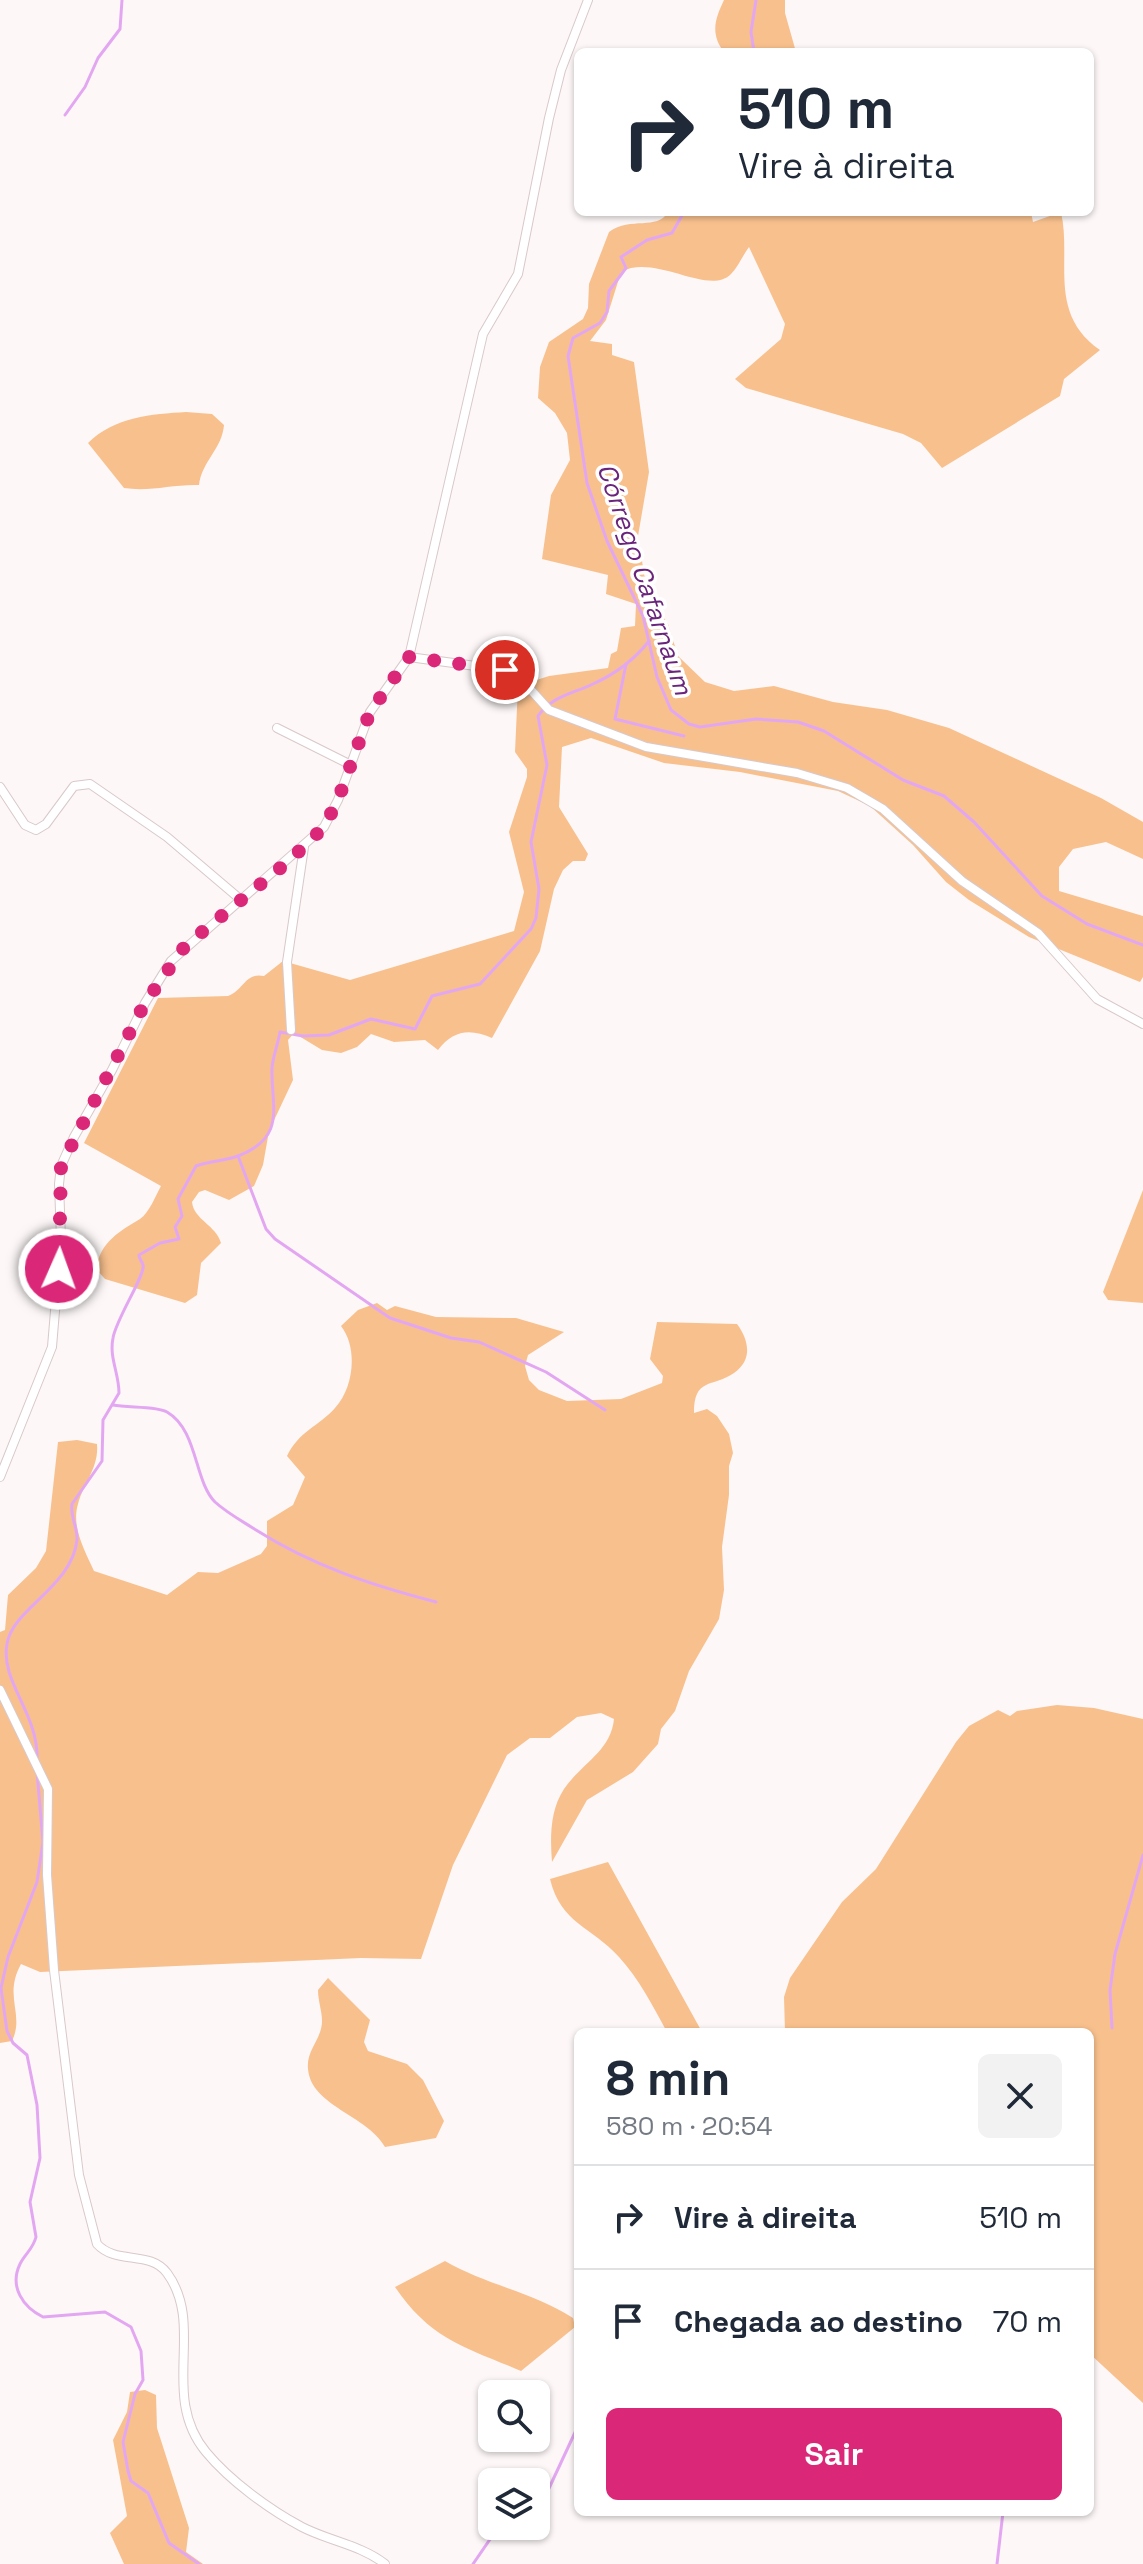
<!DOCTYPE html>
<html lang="pt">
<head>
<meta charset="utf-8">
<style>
  :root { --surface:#fff; --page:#f2f2f3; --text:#1f2937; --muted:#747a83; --line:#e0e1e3; --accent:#db2777 }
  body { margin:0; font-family:"Space Grotesk",sans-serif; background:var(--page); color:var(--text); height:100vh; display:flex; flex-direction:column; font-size:30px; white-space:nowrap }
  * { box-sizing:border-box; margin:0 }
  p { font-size:26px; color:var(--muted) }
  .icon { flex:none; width:44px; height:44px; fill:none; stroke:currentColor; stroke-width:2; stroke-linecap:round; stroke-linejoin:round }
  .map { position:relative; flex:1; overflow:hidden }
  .drawer { position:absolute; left:574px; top:2028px; width:520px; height:488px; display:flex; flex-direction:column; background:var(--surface); border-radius:12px; box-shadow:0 2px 6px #0004 }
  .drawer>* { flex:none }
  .hud { position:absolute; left:574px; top:48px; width:520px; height:168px; border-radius:12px; box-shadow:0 2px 6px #0004; background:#fff; color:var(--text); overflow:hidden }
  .controls { position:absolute; left:478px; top:2380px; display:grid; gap:16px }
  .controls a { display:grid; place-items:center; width:72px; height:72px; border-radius:12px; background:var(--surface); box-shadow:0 2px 6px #0004; font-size:40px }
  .pin { position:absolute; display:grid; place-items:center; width:68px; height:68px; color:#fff; margin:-34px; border:4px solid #fff; border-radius:50%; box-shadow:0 2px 8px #0007 }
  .me { position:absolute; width:88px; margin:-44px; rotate:2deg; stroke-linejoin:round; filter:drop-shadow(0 0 6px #0008) }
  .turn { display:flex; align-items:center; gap:28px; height:168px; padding:0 32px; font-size:36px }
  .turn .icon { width:104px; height:104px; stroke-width:2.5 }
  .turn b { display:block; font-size:56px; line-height:68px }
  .round { display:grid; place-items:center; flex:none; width:84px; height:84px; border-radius:12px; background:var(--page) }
  .head { display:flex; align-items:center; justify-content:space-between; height:136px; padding:0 32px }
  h1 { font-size:48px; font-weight:700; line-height:60px }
  .action { display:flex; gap:16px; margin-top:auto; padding:16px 32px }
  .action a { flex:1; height:92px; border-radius:12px; background:var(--accent); color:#fff; font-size:32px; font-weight:700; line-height:92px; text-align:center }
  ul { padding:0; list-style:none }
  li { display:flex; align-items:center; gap:24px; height:104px; padding:0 32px; border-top:2px solid var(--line) }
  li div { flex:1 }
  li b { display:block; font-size:30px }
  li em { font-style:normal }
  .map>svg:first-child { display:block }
  .green { fill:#f8c08d }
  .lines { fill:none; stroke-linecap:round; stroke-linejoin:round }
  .stream { stroke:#e3a7f2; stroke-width:3 }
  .minor-casing { stroke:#d8c9ca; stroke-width:10 }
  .minor { stroke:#fff; stroke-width:8 }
  .route { stroke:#db2777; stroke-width:14; stroke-dasharray:0 25.2 }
  .labels { text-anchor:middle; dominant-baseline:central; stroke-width:7; stroke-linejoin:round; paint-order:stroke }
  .water-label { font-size:26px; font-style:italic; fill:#6a247b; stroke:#fff }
</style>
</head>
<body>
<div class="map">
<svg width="1143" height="2564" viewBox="0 0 1143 2564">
  <rect width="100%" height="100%" fill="#fdf7f7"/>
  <g class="green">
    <path d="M724,0H785V13L796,52H724C710,34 715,19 724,0Z"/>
    <path d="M668,212H1031L1033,222L1061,212C1072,260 1047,313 1100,350L1064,379L1060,396L942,468L921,443L903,434L746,388L735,379L781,339L785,324L749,247C743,255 738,267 731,274C709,297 655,253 621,272L606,320L590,341L612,344V355L634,362L649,472L638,536L647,592L668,624L678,656L705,682L734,691L774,686L833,702L887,710L949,728L1101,798L1143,822V859L1106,842L1073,849L1059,867V891L1143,916V977L1140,982L1029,937L969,900L946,882L913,845L870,806L838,791L740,772L664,763L591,738L562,747L559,807L588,854L585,861H573L563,870L554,889L540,951L492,1038C470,1028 453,1030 438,1050L425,1040L394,1042L371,1034L357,1047L341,1053L322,1050L294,1033L288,1040L293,1080L269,1131L263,1165L254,1186L229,1200L205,1190L199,1192L192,1202C194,1220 216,1225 221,1243L201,1263L197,1295L185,1303L105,1279L96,1269C100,1242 120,1231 140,1219C149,1213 156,1195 161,1186L84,1143L158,998L228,996C244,990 245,972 264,976L283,961L350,980L514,931L524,892L509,832L527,777V769L515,752L518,686L549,676L608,668L611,654L617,651L621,628L635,626L636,604L606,594L608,575L542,559L551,495L570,460L567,433L555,413L538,398L540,367L549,342L583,319L588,308L589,284L609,232C631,216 657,231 668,212Z"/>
    <path d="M186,412L212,414L224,425C222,449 202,461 199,485C173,484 150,492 124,488L88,443C114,417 152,414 186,412Z"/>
    <polygon points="1143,1190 1143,1303 1108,1300 1103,1292"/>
    <path d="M377,1303L387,1310L395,1306L436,1317L516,1318L564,1332L528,1355L525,1366L529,1380L539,1390L567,1401L621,1399L662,1383L663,1376L650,1359L657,1322L737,1324C749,1340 753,1360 734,1373C712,1388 694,1377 694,1413L707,1409L717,1416L729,1434L733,1453L729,1466V1495L722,1547L724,1590L719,1619L689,1671L675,1711L661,1729L658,1744L633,1772L587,1800L552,1862C550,1838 550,1810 564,1789C582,1763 611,1751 614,1719L601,1713L577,1717L550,1738H530L507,1755L453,1865L421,1959L361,1958L40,1972L21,1964C3,1997 25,2014 12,2041L0,2043V1632L5,1630L8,1595L36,1568L46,1551L58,1442L77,1440L97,1444C99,1468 84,1482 78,1504C71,1527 85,1551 94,1571L167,1595L198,1572L218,1573L261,1554L267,1546V1521L293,1505L305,1477L287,1456C299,1431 318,1427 335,1408C354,1387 358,1348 341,1326L358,1310Z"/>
    <polygon points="1057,1705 1094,1708 1143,1719 1143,2403 1090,2354 1090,2032 785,2032 784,1997 790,1978 842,1902 876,1869 956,1742 969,1726 998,1710 1010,1716 1017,1711"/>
    <path d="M608,1862L702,2032H667C653,2006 639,1979 619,1957C591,1926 561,1924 550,1879Z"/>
    <path d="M328,1978L370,2020L364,2042L368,2051L407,2064L423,2080L444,2121L436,2138L385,2147C367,2115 311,2106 308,2069C306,2050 322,2039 322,2021C322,2011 318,2001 318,1990Z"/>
    <path d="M445,2261C486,2285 533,2292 573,2318L575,2327L521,2371C465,2347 431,2340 395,2287Z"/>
    <polygon points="145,2390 156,2395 157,2428 189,2528 186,2552 203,2564 124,2564 110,2533 127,2516 113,2440 127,2412 130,2392"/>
  </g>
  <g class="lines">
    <g class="stream">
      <polyline points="754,52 751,32 756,0"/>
      <polyline points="65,115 85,87 98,58 120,29 122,0"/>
      <polyline points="684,212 672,233 647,240 621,257 626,268 609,291 607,312 600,323 573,338 568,356 587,483 607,541 643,616 657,677 671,710 689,724 700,727 756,719 798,722 824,731 903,780 944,796 974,822 1042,896 1087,924 1143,945"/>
      <polyline points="626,664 615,719 684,736"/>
      <polyline points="238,1156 266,1229 275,1239 390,1318 451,1338 479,1342 546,1372 605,1410"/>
      <path d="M113,1405C127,1408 157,1406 167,1412C198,1430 194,1481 215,1502C227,1513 242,1521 256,1530C313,1566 371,1585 436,1602"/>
      <path d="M37,1760C39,1714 0,1682 7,1644C12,1609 72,1587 77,1540C78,1528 70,1517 72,1504L102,1461L103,1420L119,1393C119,1373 109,1358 113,1338C116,1319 146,1274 143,1265C142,1261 139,1259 139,1255L160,1243L179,1239L175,1227L182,1216L178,1199L196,1166C209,1161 224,1161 238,1156C287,1137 271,1107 272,1068C273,1056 278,1044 280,1032L303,1036L329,1035L371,1019L415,1029L432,996L480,984L531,929L536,918L539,889L531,842L547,765L538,716C552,696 572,694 593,684C615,674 635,659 649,641"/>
      <path d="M37,1772L43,1842L37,1882L8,1957L1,1988L7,2031L13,2043L27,2055L37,2105L40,2158L30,2202L36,2237C33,2249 25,2254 20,2264C9,2287 23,2307 43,2317L105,2312L131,2327L141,2351L143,2380L135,2394L123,2442L128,2471L131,2481L148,2493L169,2543L199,2564"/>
      <polyline points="1112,2028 1110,1990 1115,1954 1143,1855"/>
      <polyline points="536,2509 544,2499 578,2426"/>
      <polyline points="473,2564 495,2532 506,2526"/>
      <polyline points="997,2564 1003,2512"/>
    </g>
    <g class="minor-casing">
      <g id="minor">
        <polyline points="409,657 505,670 521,679 549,710 646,747 797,773 847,788 883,809 962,881 1038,933 1097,999 1143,1024"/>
        <polyline points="277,728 349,764"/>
        <polyline points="0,787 25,825 36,830 46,824 74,786 90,784 167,837 240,899"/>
        <polyline points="291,1030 287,962 304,847"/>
        <polyline points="0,1477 52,1347 61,1239 59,1184 61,1166 74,1137 112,1070 145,1003 171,961 324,827 338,800 370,712 409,657 483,334 518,274 549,118 561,70 588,0"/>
        <path d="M0,1690L48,1789L47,1875L54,1970L79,2175L97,2244C116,2265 150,2250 167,2273C206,2326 159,2395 206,2452C230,2481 270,2510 302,2527C329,2541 361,2545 385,2564"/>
      </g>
    </g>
    <use href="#minor" class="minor"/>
  </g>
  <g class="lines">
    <polyline class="route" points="59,1269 61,1166 145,1003 185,946 290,860 324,827 338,800 370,712 409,657 505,670"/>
  </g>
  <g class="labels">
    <g class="water-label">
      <text transform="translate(645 579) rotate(71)">Córrego Cafarnaum</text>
    </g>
  </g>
</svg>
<div class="controls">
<a><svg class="icon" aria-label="search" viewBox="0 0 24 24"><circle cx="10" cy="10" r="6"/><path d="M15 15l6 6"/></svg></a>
<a><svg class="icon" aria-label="layers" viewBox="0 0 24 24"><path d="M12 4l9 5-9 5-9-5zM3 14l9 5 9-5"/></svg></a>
</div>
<div class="pin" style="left:505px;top:670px;background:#d93025"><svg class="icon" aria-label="arrive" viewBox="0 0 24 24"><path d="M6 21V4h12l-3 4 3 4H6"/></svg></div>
<svg class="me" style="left:59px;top:1269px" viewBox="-20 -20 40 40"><circle r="17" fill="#db2777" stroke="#fff" stroke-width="3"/><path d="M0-11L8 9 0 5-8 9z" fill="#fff"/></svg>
<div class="hud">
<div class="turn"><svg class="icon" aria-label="right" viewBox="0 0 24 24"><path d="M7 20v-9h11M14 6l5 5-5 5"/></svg><div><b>510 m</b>Vire à direita</div></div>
</div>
<section class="drawer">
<div class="head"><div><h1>8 min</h1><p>580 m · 20:54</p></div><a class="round"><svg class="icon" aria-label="close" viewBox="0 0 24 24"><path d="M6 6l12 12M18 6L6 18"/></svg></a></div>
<ul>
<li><svg class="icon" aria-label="right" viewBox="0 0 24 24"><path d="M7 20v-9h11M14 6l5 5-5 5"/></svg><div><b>Vire à direita</b></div><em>510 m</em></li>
<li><svg class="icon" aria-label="arrive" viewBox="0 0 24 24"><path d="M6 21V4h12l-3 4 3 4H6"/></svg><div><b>Chegada ao destino</b></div><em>70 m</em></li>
</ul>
<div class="action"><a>Sair</a></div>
</section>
</div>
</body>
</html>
